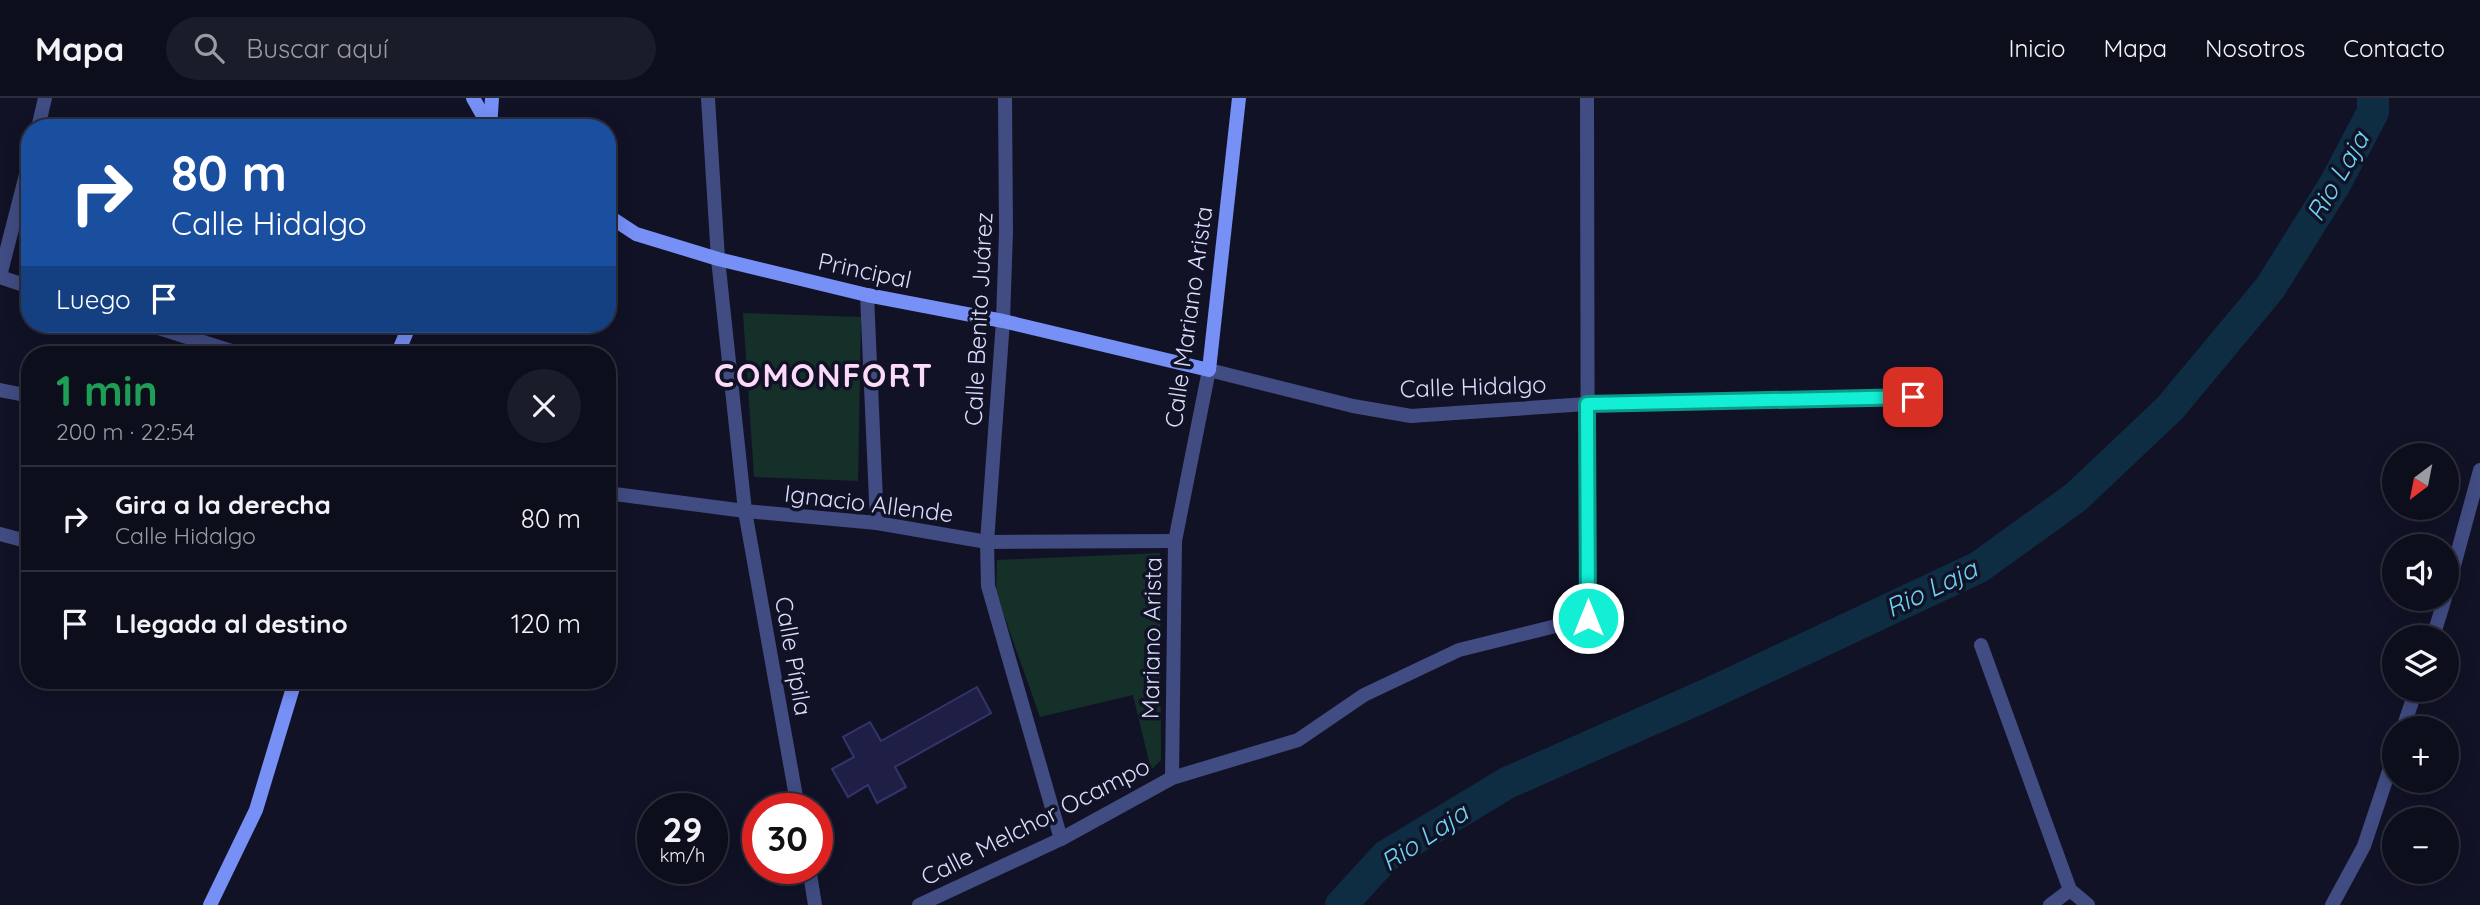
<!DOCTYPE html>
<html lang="es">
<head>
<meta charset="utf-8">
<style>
  :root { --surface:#0d0e1c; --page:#1b1c29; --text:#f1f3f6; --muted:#9a9ca3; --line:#2d2e3b }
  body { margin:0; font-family:Quicksand,sans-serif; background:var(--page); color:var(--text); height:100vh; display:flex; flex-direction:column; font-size:26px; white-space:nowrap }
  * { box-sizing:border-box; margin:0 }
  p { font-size:23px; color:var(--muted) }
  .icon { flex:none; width:38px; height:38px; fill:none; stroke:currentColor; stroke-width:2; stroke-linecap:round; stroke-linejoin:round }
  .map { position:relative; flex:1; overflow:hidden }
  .drawer { position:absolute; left:21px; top:248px; width:595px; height:343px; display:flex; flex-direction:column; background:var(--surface); border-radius:28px; box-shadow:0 4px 18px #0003,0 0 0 2px var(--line) }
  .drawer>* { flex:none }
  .hud { position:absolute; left:21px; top:21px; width:595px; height:214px; border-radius:28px; box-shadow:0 4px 18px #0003,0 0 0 2px var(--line); background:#1a4fa0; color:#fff; overflow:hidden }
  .needle { width:46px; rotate:212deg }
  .tools { position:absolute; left:2382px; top:345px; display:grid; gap:14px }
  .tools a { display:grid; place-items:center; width:77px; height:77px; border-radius:50%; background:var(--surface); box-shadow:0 4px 18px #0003,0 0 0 2px var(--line); font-size:35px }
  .speed { position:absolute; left:637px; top:695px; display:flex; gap:14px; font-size:35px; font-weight:700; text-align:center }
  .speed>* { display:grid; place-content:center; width:91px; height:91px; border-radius:50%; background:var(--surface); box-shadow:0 4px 18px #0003,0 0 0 2px var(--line); line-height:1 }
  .speed small { font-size:18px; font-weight:400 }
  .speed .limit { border:10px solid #d22; background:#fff; color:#111 }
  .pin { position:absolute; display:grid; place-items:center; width:60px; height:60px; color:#fff; margin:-30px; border-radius:14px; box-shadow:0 4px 10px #0006 }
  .me { position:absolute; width:77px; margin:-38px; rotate:0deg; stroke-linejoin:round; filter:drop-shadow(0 0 5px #0008) }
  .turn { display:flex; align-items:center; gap:24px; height:147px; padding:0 35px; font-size:32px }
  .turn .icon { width:91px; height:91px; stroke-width:2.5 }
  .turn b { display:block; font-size:49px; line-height:60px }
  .then { display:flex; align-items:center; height:66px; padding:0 35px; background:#0003; gap:14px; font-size:26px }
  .round { display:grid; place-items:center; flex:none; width:74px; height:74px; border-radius:37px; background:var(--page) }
  .overview { display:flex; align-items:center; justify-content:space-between; height:119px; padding:0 35px }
  h1 { font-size:42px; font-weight:700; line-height:52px; color:#1e9e55 }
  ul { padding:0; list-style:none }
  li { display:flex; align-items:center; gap:21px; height:105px; padding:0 35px; border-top:2px solid var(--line) }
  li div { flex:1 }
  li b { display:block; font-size:26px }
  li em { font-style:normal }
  header { display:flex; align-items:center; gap:42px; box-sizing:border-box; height:98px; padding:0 35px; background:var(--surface); border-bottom:2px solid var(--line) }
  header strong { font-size:33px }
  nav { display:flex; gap:38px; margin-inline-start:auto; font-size:24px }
  .search { width:490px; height:63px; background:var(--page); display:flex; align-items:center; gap:18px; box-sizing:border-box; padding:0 24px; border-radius:38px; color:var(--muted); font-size:26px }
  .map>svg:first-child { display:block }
  .green { fill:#153029 }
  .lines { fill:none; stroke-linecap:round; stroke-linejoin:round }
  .river { stroke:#0e2d42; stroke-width:32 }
  .building { fill:#1f1f46; stroke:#323470; stroke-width:2 }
  .street { stroke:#404c82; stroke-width:14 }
  .secondary { stroke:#7790f6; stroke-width:14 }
  .route-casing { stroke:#0c9b8a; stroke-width:18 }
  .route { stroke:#12efd4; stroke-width:12 }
  .labels { text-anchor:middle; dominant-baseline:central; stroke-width:7; stroke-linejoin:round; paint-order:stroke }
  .street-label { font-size:24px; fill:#d9ddfc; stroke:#111226 }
  .water-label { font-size:26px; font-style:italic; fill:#6ed5f5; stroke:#111226 }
  .district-label { font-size:32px; font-weight:bold; letter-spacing:2px; fill:#fddbf8; stroke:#111226 }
</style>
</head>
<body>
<header>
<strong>Mapa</strong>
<div class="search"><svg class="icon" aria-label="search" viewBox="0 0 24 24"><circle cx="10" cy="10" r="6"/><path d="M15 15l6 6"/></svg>Buscar aquí</div>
<nav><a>Inicio</a><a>Mapa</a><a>Nosotros</a><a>Contacto</a></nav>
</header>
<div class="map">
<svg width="2480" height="807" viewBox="0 0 2480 807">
  <rect width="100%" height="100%" fill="#111226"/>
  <g class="green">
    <polygon points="743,215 861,219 858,383 754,379"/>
    <polygon points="1160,455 1161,662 1151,672 1133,597 1040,619 996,495 997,462"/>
  </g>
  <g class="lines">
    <polyline class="river" points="1341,807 1386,758 1507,685 1713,594 1979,469 2076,399 2170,310 2270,190 2335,86 2373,14 2373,0"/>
  </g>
  <polygon class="building" points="977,589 991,615 895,669 906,689 877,705 868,687 848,699 832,671 854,659 843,639 870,624 881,643"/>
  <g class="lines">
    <g class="street">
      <polyline points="708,0 718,161 745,413 798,710"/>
      <polyline points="1005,0 1006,133 1003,223 987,444 988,488 1061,741"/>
      <polyline points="38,30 45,0"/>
      <polyline points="0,178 30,61"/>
      <polyline points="0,179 30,189"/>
      <polyline points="867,197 877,425"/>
      <polyline points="146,226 244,257"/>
      <polyline points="0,292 30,298"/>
      <polyline points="607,395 745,413 877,425 987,444 1175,443"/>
      <polyline points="0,436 30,444"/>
      <polyline points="2446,497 2480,372"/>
      <polyline points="2433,539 2445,500"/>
      <polyline points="1981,547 2070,792 2088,807"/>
      <polyline points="2403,630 2416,592"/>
      <polyline points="1172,680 1175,443 1209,272 1353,308 1411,318 1587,306 1913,299"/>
      <polyline points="809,770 815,807"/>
      <polyline points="919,807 1061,741 1172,680 1298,642 1364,597 1459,552 1588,520 1587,0"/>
      <polyline points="2050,807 2070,792"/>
      <polyline points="2332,807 2364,748 2394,658"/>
    </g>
    <g class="secondary">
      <polyline points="473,0 490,30"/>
      <polyline points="490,30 492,0"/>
      <polyline points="607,117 636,136 718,161 867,197 1003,223 1209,272 1239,0"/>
      <polyline points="397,257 410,226"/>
      <polyline points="210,807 256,712 295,583"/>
    </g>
  </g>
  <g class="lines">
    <g class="route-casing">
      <polyline id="route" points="1588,520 1587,306 1913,299"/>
    </g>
    <use href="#route" class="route"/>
  </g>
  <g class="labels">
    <g class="street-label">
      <text transform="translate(865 172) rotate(12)">Principal</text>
      <text transform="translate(1188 219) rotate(-82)">Calle Mariano Arista</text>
      <text transform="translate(978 221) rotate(-87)">Calle Benito Juárez</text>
      <text transform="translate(1473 288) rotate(-2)">Calle Hidalgo</text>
      <text transform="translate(869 405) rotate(7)">Ignacio Allende</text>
      <text transform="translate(1151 540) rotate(-89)">Mariano Arista</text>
      <text transform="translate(794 558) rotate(80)">Calle Pípila</text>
      <text transform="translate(1035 723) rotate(-27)">Calle Melchor Ocampo</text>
    </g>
    <g class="water-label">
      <text transform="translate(2337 78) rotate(-60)">Rio Laja</text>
      <text transform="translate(1931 490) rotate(-26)">Rio Laja</text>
      <text transform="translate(1424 739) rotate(-34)">Rio Laja</text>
    </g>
    <g class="district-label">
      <text x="824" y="277">COMONFORT</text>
    </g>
  </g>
</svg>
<div class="tools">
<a><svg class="needle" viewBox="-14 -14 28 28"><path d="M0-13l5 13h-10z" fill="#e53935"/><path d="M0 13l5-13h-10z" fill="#9a9ca3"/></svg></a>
<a><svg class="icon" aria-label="sound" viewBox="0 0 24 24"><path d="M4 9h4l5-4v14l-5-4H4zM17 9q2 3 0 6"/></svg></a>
<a><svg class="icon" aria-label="layers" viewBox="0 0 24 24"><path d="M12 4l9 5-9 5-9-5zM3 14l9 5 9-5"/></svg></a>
<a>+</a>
<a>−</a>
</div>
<div class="speed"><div>29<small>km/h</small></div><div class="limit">30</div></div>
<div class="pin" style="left:1913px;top:299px;background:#d93025"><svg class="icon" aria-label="arrive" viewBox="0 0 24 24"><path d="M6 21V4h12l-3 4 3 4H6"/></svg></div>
<svg class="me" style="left:1588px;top:520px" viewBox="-20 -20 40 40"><circle r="17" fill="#12efd4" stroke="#fff" stroke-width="3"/><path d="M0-11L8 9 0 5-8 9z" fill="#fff"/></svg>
<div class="hud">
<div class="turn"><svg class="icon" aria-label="right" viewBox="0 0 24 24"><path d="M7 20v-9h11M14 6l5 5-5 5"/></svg><div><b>80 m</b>Calle Hidalgo</div></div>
<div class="then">Luego<svg class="icon" aria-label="arrive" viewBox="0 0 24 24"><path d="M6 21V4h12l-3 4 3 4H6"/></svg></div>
</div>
<section class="drawer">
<div class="overview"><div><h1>1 min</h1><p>200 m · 22:54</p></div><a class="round"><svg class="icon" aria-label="close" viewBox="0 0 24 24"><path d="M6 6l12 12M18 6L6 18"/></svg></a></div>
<ul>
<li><svg class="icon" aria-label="right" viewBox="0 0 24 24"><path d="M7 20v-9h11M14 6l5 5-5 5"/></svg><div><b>Gira a la derecha</b><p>Calle Hidalgo</p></div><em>80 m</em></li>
<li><svg class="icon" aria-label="arrive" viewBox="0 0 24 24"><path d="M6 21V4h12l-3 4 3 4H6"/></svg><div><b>Llegada al destino</b></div><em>120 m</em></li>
</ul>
</section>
</div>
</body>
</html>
